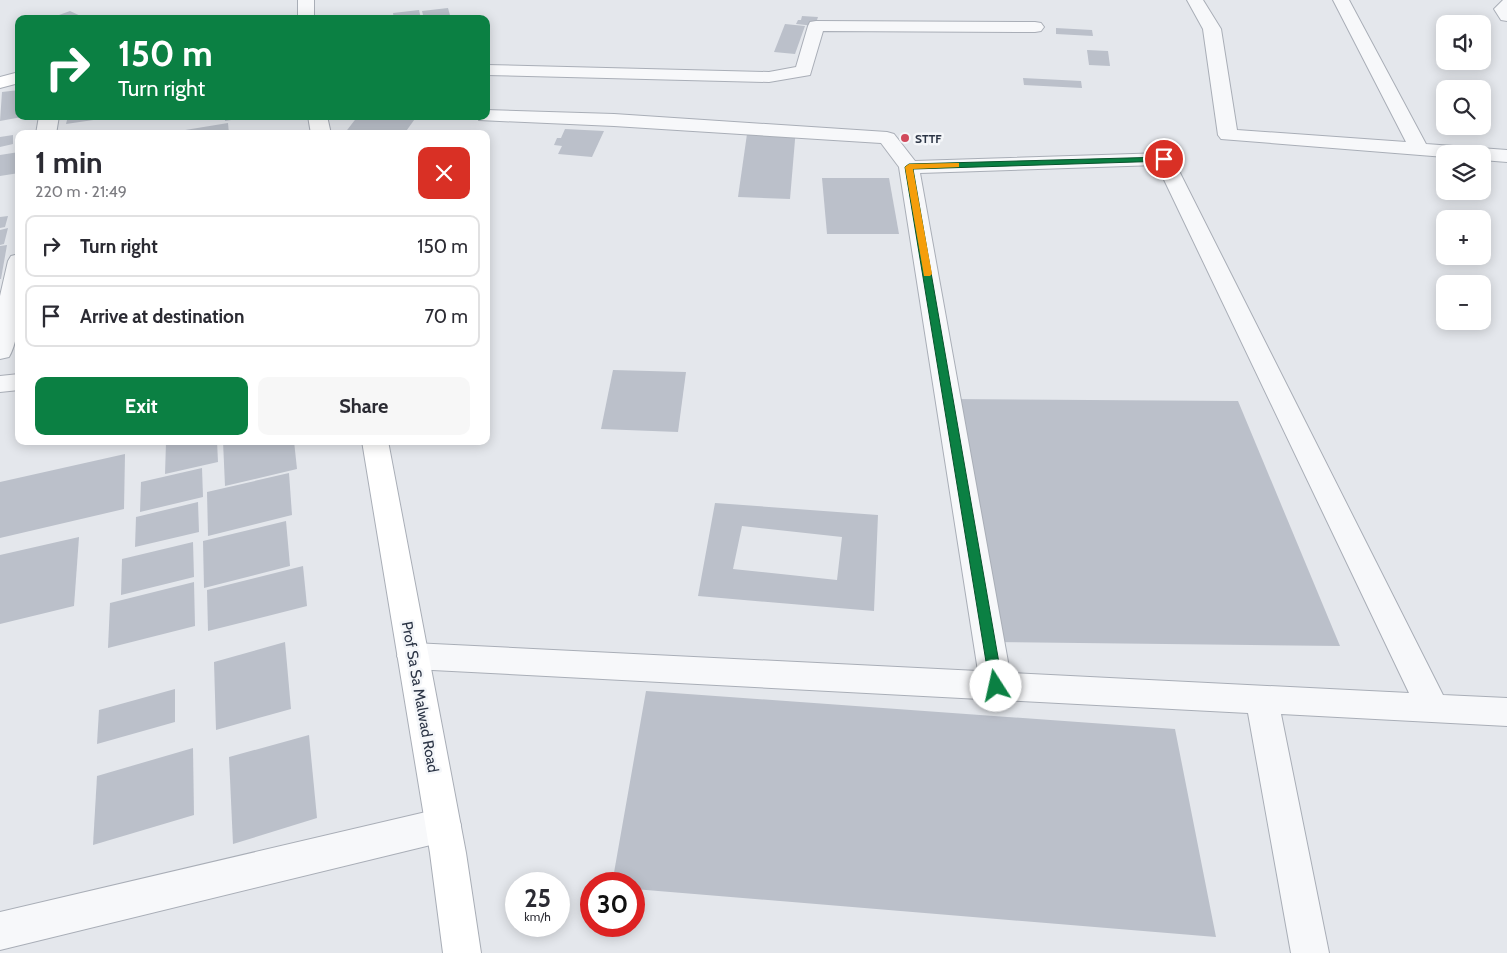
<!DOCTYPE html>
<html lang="en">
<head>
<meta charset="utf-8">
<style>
  :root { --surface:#fff; --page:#f7f7f7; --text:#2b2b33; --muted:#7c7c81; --line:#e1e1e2; --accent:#0b8043 }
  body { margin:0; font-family:Cabin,sans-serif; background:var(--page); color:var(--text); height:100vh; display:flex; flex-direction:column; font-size:19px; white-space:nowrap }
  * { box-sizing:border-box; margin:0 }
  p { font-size:16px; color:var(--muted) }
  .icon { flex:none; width:28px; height:28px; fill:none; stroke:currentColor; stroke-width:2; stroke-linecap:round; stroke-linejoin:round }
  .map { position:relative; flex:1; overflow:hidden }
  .drawer { position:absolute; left:15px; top:130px; width:475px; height:315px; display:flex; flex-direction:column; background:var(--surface); border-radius:10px; box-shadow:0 2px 12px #0003 }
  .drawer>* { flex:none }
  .guide { position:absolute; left:15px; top:15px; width:475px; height:105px; border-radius:10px; box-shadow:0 2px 12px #0003; background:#0b8043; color:#fff; overflow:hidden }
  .buttons { position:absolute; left:1436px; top:15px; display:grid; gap:10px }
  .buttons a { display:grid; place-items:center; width:55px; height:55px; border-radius:10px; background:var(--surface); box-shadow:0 2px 12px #0003; font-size:25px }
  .speed { position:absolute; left:505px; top:872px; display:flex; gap:10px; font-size:25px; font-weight:700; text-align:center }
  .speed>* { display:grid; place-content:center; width:65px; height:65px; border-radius:50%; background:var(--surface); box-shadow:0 2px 12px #0003; line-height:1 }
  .speed small { font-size:12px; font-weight:400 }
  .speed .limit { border:8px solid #d22; background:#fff; color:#111 }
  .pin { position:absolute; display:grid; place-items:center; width:42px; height:42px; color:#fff; margin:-21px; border:2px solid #fff; border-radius:50%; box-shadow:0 1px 5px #0007 }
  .me { position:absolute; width:55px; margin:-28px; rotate:350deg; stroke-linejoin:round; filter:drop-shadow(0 0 4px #0008) }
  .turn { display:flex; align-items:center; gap:18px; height:105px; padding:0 20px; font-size:22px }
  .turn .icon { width:65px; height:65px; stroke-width:2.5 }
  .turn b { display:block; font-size:35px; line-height:42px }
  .round { display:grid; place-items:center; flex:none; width:52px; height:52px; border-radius:10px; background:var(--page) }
  .headline { display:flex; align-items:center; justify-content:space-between; height:85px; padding:0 20px }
  h1 { font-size:30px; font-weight:800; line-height:38px }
  .action { display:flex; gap:10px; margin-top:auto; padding:10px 20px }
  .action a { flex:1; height:58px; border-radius:10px; background:var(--accent); color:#fff; font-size:20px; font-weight:800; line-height:58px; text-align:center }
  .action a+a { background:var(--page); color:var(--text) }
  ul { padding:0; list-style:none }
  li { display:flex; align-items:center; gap:15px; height:62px; margin:0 10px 8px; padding:0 10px; border:2px solid var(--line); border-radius:10px }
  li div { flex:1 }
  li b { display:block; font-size:19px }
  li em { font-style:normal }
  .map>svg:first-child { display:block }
  .building { fill:#bbc0ca; fill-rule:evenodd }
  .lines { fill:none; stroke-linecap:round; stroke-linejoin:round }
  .street-casing { stroke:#a9aeb7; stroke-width:2 }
  .secondary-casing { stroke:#a9aeb7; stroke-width:2 }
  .street { fill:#f7f8fa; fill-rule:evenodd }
  .secondary { fill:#fff; fill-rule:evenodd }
  .route { fill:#0b8043; stroke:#07532c }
  .slow { fill:#f59e0b }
  .poi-dot { fill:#d1495b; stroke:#f4f6f9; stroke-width:2 }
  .labels { text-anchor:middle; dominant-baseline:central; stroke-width:5; stroke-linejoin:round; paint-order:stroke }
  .far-poi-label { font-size:12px; font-weight:bold; fill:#2b3445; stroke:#f4f6f9; text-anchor:start }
  .street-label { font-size:15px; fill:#2b3445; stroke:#f4f6f9 }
</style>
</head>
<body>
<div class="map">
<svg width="1507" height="953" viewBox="0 0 1507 953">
  <rect width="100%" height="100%" fill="#e4e7ec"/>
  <g class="building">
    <polygon points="448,8 451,19 424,19 422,11"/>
    <polygon points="419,10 421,19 394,19 393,13"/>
    <polygon points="70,11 87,19 48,19"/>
    <polygon points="802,16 818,17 815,26 796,24 798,20 801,20"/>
    <polygon points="785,24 805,26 795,54 774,52"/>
    <polygon points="1056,28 1092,30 1093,36 1056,34"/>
    <polygon points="1087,50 1108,51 1110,66 1089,65"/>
    <polygon points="1023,78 1081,81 1082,88 1024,85"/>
    <polygon points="19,90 19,116 22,117 0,121 2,92"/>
    <polygon points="68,116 113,116 114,117 66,124"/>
    <polygon points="225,116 250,116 250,117 225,121"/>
    <polygon points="358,116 417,116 404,134 344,134"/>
    <polygon points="228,123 229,134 173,134 173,132"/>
    <polygon points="748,127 796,128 790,199 738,197"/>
    <polygon points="565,129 604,131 592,157 558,154 562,146 554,145 557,138 561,138"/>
    <polygon points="13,135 13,144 0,147 0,137"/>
    <polygon points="19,152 19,173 0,176 0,155"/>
    <polygon points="822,178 889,178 899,234 827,234"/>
    <polygon points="8,216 5,227 0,228 0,217"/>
    <polygon points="8,228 4,244 0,245 0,230"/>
    <polygon points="7,245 1,279 0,279 0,246"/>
    <polygon points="613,370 686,372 678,432 601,429"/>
    <polygon points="948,399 1238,401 1340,646 985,642"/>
    <polygon points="172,441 217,441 218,462 165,474 166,443"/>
    <polygon points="223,441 294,441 297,469 225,486"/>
    <polygon points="125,454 124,509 0,538 0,482"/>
    <polygon points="202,468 203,497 140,512 141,482"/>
    <polygon points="289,473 292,515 208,536 207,492"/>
    <polygon points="198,502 199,532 135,547 136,517"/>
    <path d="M715,503L878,515L874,611L698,596ZM742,526L842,537L837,580L733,569Z"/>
    <polygon points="286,521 290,566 204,588 203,541"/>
    <polygon points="79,537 74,606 0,624 0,555"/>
    <polygon points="193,542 194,577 121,595 122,559"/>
    <polygon points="303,566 307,606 208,631 207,590"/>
    <polygon points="194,582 195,626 108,648 110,603"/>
    <polygon points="285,642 291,709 216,730 214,662"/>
    <polygon points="175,689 175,722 97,744 99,710"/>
    <polygon points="646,691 1175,729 1216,937 634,889 634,884 612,884"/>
    <polygon points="309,735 317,818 233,844 229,757"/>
    <polygon points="193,748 194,815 93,845 97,776"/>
  </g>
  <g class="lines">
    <g class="street-casing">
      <g id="street">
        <rect x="298" y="0" width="16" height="19"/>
        <polygon points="1187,0 1203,0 1221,29 1237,130 1406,142 1333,0 1349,0 1426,144 1507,150 1507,162 1482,160 1482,154 1445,154 1445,157 1221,139 1218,135 1203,29"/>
        <polygon points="1503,0 1507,0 1507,21 1501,20 1494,9"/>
        <polygon points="816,21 1035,22 1041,23 1044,27 1041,31 1035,32 823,31 810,75 769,82 486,75 486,65 769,72 796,67 808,26 810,22"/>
        <path d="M486,110L614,114L887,132L894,134L915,161L1164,153L1171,155L1443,695L1507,698V726L1281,714L1329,953H1291L1248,713L413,669L402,665L397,656L402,647L413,643L978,671L899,167L881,143L614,126L479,120L477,116H486ZM1157,165L1409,693L1010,673L920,173Z"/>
        <polygon points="39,116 59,116 56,134 36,134"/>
        <path d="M19,254C19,282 23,334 9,357L0,359V296L8,261L11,256Z"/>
        <polygon points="19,374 19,390 0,392 0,376"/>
        <polygon points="443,808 456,813 461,825 456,837 443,842 0,950 0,912"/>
      </g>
    </g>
    <g class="secondary-casing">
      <g id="secondary">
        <polygon points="19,72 19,83 0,88 0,77"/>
        <polygon points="308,116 327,116 331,134 311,134"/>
        <polygon points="362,441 388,441 466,853 481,953 443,953 430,853"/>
      </g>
    </g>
    <use href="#street" class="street"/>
    <use href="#secondary" class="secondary"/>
  </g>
  <polygon class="route" points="1164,157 1168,159 1167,161 913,169 1003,686 1001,690 996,691 992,690 990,686 905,167 909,164"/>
  <polygon class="slow" points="956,163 959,163 959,167 913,169 932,274 930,276 924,276 905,167 909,164"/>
  <circle class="poi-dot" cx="905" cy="138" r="5"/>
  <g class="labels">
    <g class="far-poi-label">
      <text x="915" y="138">STTF</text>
    </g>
    <g class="street-label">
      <text transform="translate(420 697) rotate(80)">Prof Sa Sa Malwad Road</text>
    </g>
  </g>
</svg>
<div class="buttons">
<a><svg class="icon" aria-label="sound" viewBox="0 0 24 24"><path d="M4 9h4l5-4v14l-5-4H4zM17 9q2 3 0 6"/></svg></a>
<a><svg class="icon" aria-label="search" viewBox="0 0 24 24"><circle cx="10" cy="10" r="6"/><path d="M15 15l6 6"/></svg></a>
<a><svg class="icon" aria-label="layers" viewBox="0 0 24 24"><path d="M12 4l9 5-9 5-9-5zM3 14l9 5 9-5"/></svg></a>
<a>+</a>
<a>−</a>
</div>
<div class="speed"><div>25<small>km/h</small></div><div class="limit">30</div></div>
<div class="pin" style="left:1164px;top:159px;background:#d93025"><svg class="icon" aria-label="arrive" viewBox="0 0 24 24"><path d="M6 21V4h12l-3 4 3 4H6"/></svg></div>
<svg class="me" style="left:996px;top:686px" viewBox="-20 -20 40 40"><circle r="19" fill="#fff"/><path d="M0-13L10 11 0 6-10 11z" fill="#0b8043"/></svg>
<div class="guide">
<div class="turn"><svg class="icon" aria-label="right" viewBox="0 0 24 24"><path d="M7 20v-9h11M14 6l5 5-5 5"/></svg><div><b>150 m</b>Turn right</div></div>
</div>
<section class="drawer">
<div class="headline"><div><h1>1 min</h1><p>220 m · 21:49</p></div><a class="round" style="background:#d93025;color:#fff"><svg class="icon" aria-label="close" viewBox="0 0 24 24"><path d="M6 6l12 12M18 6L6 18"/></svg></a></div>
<ul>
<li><svg class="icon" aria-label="right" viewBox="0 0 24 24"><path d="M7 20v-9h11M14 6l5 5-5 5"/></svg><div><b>Turn right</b></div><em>150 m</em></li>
<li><svg class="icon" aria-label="arrive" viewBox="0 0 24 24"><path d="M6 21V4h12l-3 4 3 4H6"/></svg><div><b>Arrive at destination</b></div><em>70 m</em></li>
</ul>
<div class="action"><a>Exit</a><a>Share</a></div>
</section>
</div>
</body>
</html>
